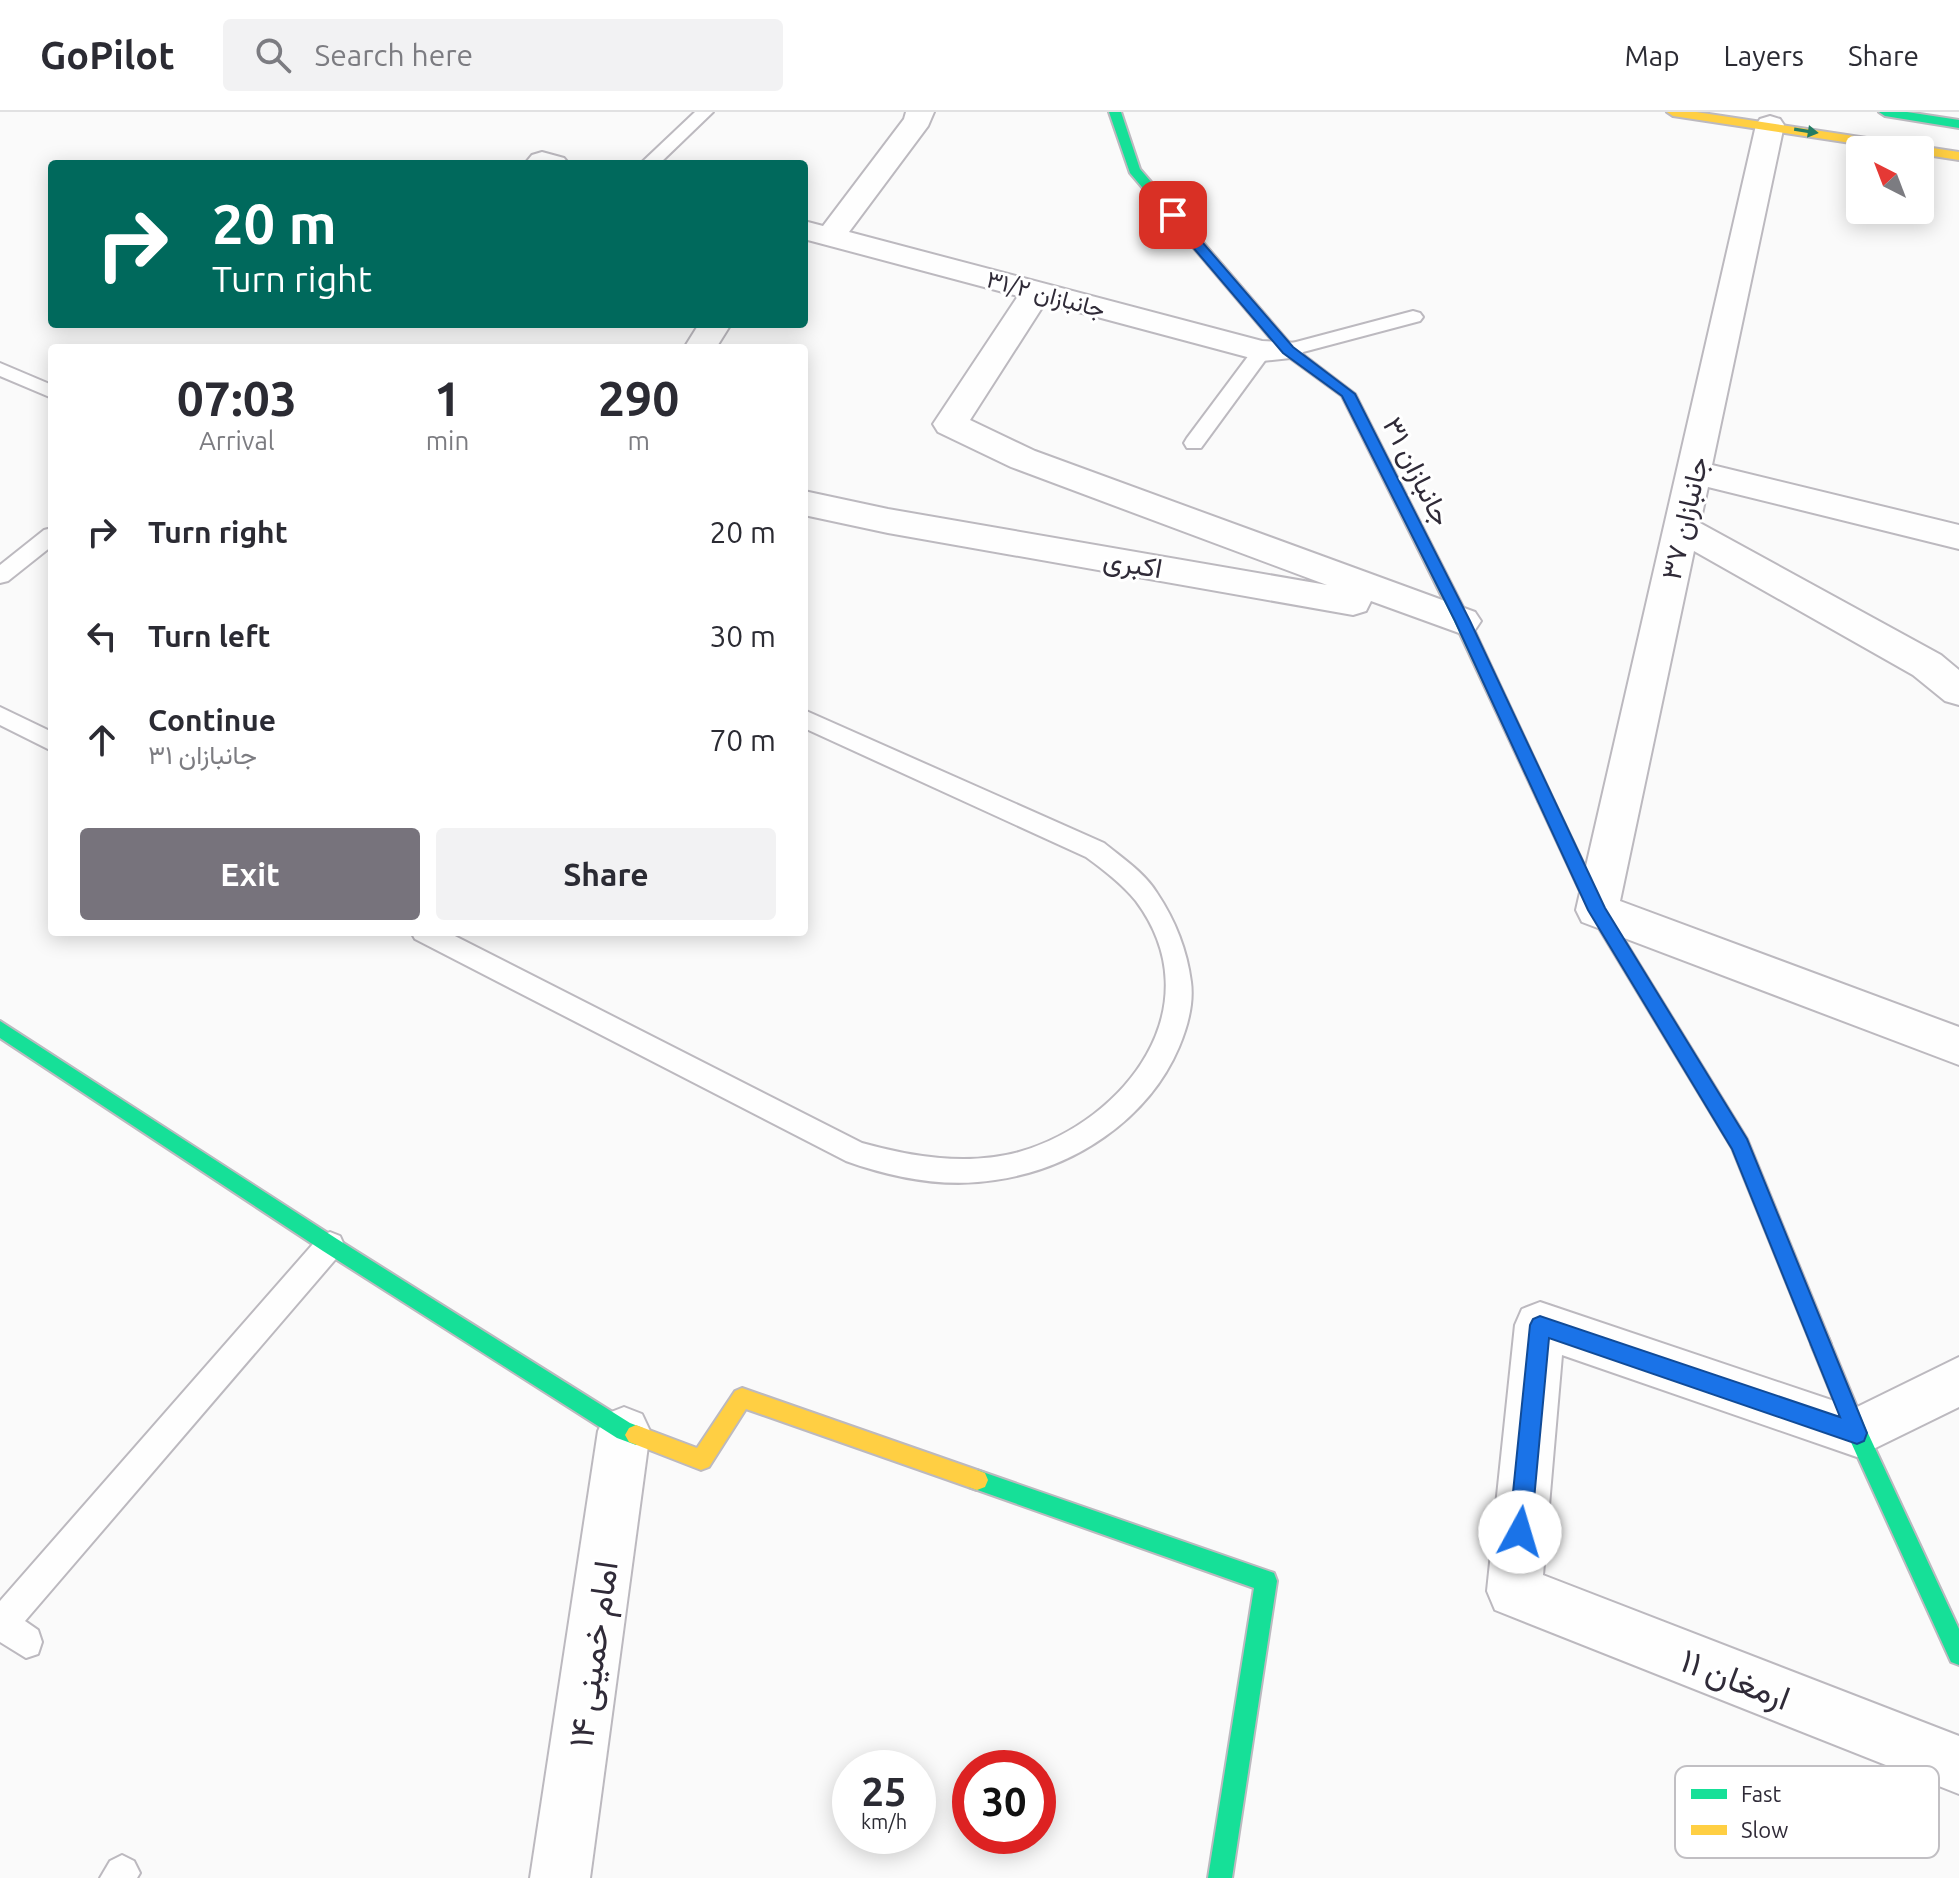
<!DOCTYPE html>
<html lang="en">
<head>
<meta charset="utf-8">
<style>
  :root { --surface:#fff; --page:#f2f2f3; --text:#2b2b33; --muted:#7c7c81; --line:#e1e1e2; --accent:#77737c }
  body { margin:0; font-family:Ubuntu,Vazirmatn,sans-serif; background:var(--page); color:var(--text); height:100vh; display:flex; flex-direction:column; font-size:30px; white-space:nowrap }
  * { box-sizing:border-box; margin:0 }
  p { font-size:26px; color:var(--muted) }
  .icon { flex:none; width:44px; height:44px; fill:none; stroke:currentColor; stroke-width:2; stroke-linecap:round; stroke-linejoin:round }
  .map { position:relative; flex:1; overflow:hidden }
  .side { position:absolute; left:48px; top:232px; width:760px; height:592px; display:flex; flex-direction:column; background:var(--surface); border-radius:8px; box-shadow:0 4px 20px #0003 }
  .side>* { flex:none }
  .hud { position:absolute; left:48px; top:48px; width:760px; height:168px; border-radius:8px; box-shadow:0 4px 20px #0003; background:#00695c; color:#fff; overflow:hidden }
  .needle { width:52px; rotate:318deg }
  .tools { position:absolute; left:1846px; top:24px; display:grid; gap:16px }
  .tools a { display:grid; place-items:center; width:88px; height:88px; border-radius:8px; background:var(--surface); box-shadow:0 4px 20px #0003; font-size:40px }
  .speed { position:absolute; left:832px; top:1638px; display:flex; gap:16px; font-size:40px; font-weight:700; text-align:center }
  .speed>* { display:grid; place-content:center; width:104px; height:104px; border-radius:50%; background:var(--surface); box-shadow:0 4px 20px #0003; line-height:1 }
  .speed small { font-size:20px; font-weight:400 }
  .speed .limit { border:12px solid #d22; background:#fff; color:#111 }
  .pin { position:absolute; display:grid; place-items:center; width:68px; height:68px; color:#fff; margin:-34px; border-radius:16px; box-shadow:0 4px 12px #0006 }
  .me { position:absolute; width:88px; margin:-44px; rotate:6deg; stroke-linejoin:round; filter:drop-shadow(0 0 6px #0008) }
  .turn { display:flex; align-items:center; gap:28px; height:168px; padding:0 32px; font-size:36px }
  .turn .icon { width:104px; height:104px; stroke-width:2.5 }
  .turn b { display:block; font-size:56px; line-height:68px }
  .eta { display:flex; justify-content:space-evenly; align-items:center; height:136px; text-align:center }
  .eta b { font-size:48px; font-weight:700; line-height:56px }
  .action { display:flex; gap:16px; margin-top:auto; padding:16px 32px }
  .action a { flex:1; height:92px; border-radius:8px; background:var(--accent); color:#fff; font-size:32px; font-weight:700; line-height:92px; text-align:center }
  .action a+a { background:var(--page); color:var(--text) }
  ul { padding:0; list-style:none }
  li { display:flex; align-items:center; gap:24px; height:104px; padding:0 32px }
  li div { flex:1 }
  li b { display:block; font-size:30px }
  li em { font-style:normal }
  header { display:flex; align-items:center; gap:48px; box-sizing:border-box; height:112px; padding:0 40px; background:var(--surface); border-bottom:2px solid var(--line) }
  header strong { font-size:38px }
  nav { display:flex; gap:44px; margin-inline-start:auto; font-size:28px }
  .search { width:560px; height:72px; background:var(--page); display:flex; align-items:center; gap:20px; box-sizing:border-box; padding:0 28px; border-radius:8px; color:var(--muted); font-size:30px }
  .map>svg:first-child { display:block }
  .lines { fill:none; stroke-linecap:round; stroke-linejoin:round }
  .lane-casing { stroke:#bcb9bf; stroke-width:4 }
  .street-casing { stroke:#bcb9bf; stroke-width:4 }
  .fast-casing { stroke:#bcb9bf; stroke-width:4 }
  .slow-casing { stroke:#bcb9bf; stroke-width:4 }
  .lane { fill:#fefefe; fill-rule:evenodd }
  .street { fill:#fefefe; fill-rule:evenodd }
  .fast { fill:#16e098; fill-rule:evenodd }
  .slow { fill:#ffcf43; fill-rule:evenodd }
  .oneway { fill:#247c63 }
  .route { fill:#1a73e8; stroke:#114b97; stroke-width:2 }
  .labels { text-anchor:middle; dominant-baseline:central; stroke-width:6; stroke-linejoin:round; paint-order:stroke }
  .far-street-label { font-size:24px; fill:#302b38; stroke:#fff }
  .street-label { font-size:28px; fill:#302b38; stroke:#fff }
  .near-street-label { font-size:34px; fill:#302b38; stroke:#fff }
  .key { fill:#fff; stroke:#c1bfc3; stroke-width:2 }
  .key-label { font-size:22px; fill:#302b38 }
</style>
</head>
<body>
<header>
<strong>GoPilot</strong>
<div class="search"><svg class="icon" aria-label="search" viewBox="0 0 24 24"><circle cx="10" cy="10" r="6"/><path d="M15 15l6 6"/></svg>Search here</div>
<nav><a>Map</a><a>Layers</a><a>Share</a></nav>
</header>
<div class="map">
<svg width="1959" height="1766" viewBox="0 0 1959 1766">
  <rect width="100%" height="100%" fill="#fafafa"/>
  <g class="lines">
    <g class="lane-casing">
      <g id="lane">
        <polygon points="695,0 713,0 659,52 640,52"/>
        <polygon points="1413,199 1420,201 1423,205 1420,209 1288,244 1278,238 1281,234"/>
        <polygon points="1262,233 1272,239 1201,336 1187,336 1184,331 1187,326 1255,235"/>
        <polygon points="0,251 52,273 52,286 0,264"/>
        <polygon points="52,416 52,434 8,469 0,471 0,453 44,418"/>
        <polygon points="0,595 52,620 52,639 0,613"/>
        <path d="M804,598L1104,731C1122,746 1144,760 1157,781C1175,808 1187,838 1191,870C1194,892 1187,916 1179,935C1148,1008 1073,1057 995,1068C946,1076 893,1066 846,1049L415,827L411,820H447L862,1031C912,1045 967,1054 1019,1040C1126,1009 1214,894 1136,789C1122,772 1104,758 1086,745L804,616Z"/>
        <polygon points="330,1120 340,1124 344,1133 340,1142 25,1509 38,1518 42,1530 38,1542 26,1546 0,1530 0,1489 320,1124"/>
        <polygon points="122,1743 134,1749 140,1761 137,1766 100,1766 110,1749"/>
      </g>
    </g>
    <g class="street-casing">
      <g id="street">
        <polygon points="906,0 934,0 928,14 849,120 1262,229 1300,231 1304,238 1300,245 1262,249 1045,191 970,308 1035,339 1475,500 1481,509 1475,518 1462,522 1371,489 1366,499 1353,503 888,421 804,403 804,379 888,397 1327,473 1011,355 938,320 933,312 1018,184 804,127 804,109 823,114 904,7"/>
        <polygon points="1770,4 1780,7 1784,13 1712,353 1959,413 1959,437 1708,375 1700,411 1941,543 1959,558 1959,593 1945,589 1913,563 1694,439 1620,789 1959,915 1959,953 1582,810 1576,798 1756,13 1760,7"/>
        <polygon points="542,40 564,46 569,52 529,52 527,49 532,43"/>
        <polygon points="699,212 731,212 716,236 684,236"/>
        <polygon points="1540,1190 1855,1296 1959,1245 1959,1295 1857,1345 1562,1243 1543,1463 1959,1624 1959,1682 1495,1498 1487,1479 1515,1213 1522,1197"/>
        <polygon points="624,1295 642,1302 650,1319 590,1766 530,1766 598,1319 606,1302"/>
      </g>
    </g>
    <g class="fast-casing">
      <g id="fast">
        <polygon points="1109,0 1121,0 1140,57 1293,235 1355,282 1470,509 1554,689 1552,693 1546,695 1538,689 1454,509 1342,284 1283,241 1130,61"/>
        <polygon points="1879,0 1907,0 1959,8 1959,16 1885,4"/>
        <polygon points="0,909 337,1127 630,1311 643,1316 647,1323 643,1330 636,1333 617,1326 323,1139 0,926"/>
        <polygon points="1821,1223 1828,1225 1866,1317 1959,1517 1959,1553 1951,1550 1850,1328 1811,1232 1814,1225"/>
        <polygon points="977,1358 1274,1461 1277,1469 1232,1766 1208,1766 1254,1476 969,1375 966,1368 969,1361"/>
      </g>
    </g>
    <g class="slow-casing">
      <g id="slow">
        <polygon points="1667,0 1696,0 1959,40 1959,48 1920,42 1920,38 1897,38 1673,4"/>
        <polygon points="1546,683 1554,689 1604,795 1747,1027 1831,1232 1828,1239 1821,1241 1814,1239 1732,1036 1591,803 1538,689"/>
        <polygon points="742,1276 977,1358 985,1361 988,1368 985,1375 977,1378 746,1297 709,1355 701,1358 629,1330 625,1323 629,1316 636,1313 697,1336 735,1279"/>
      </g>
    </g>
    <use href="#lane" class="lane"/>
    <use href="#street" class="street"/>
    <use href="#fast" class="fast"/>
    <use href="#slow" class="slow"/>
  </g>
  <defs><path id="oneway-solid" d="M-6-.8H1V-3.2L6.5 0L1 3.2V.8H-6Z" transform="scale(2)"/></defs>
  <use class="oneway" href="#oneway-solid" transform="translate(1806 19) rotate(9)"/>
  <polygon class="route" points="1168,101 1177,101 1293,235 1355,282 1470,509 1605,796 1747,1027 1867,1321 1864,1329 1857,1332 1549,1226 1531,1420 1528,1427 1520,1431 1512,1427 1509,1420 1530,1213 1533,1207 1540,1204 1840,1305 1732,1037 1588,798 1455,509 1342,284 1283,241 1168,106"/>
  <g class="labels">
    <g class="far-street-label">
      <text transform="translate(1046 182) rotate(15)">جانبازان ۳۱/۲</text>
    </g>
    <g class="street-label">
      <text transform="translate(1418 359) rotate(63)">جانبازان ۳۱</text>
      <text transform="translate(1684 406) rotate(-77)">جانبازان ۳۷</text>
      <text transform="translate(1133 451) rotate(10)">اکبری</text>
    </g>
    <g class="near-street-label">
      <text transform="translate(592 1542) rotate(-82)">امام خمینی ۱۴</text>
      <text transform="translate(1736 1566) rotate(21)">ارمغان ۱۱</text>
    </g>
  </g>
  <rect x="1675" y="1654" width="264" height="92" rx="12" class="key"/>
  <rect x="1691" y="1677" width="36" height="10" fill="#16e098"/>
  <rect x="1691" y="1713" width="36" height="10" fill="#ffcf43"/>
  <g class="key-label">
    <text x="1741" y="1690">Fast</text>
    <text x="1741" y="1726">Slow</text>
  </g>
</svg>
<div class="tools">
<a><svg class="needle" viewBox="-14 -14 28 28"><path d="M0-13l5 13h-10z" fill="#e53935"/><path d="M0 13l5-13h-10z" fill="#7c7c81"/></svg></a>
</div>
<div class="speed"><div>25<small>km/h</small></div><div class="limit">30</div></div>
<div class="pin" style="left:1173px;top:103px;background:#d93025"><svg class="icon" aria-label="arrive" viewBox="0 0 24 24"><path d="M6 21V4h12l-3 4 3 4H6"/></svg></div>
<svg class="me" style="left:1520px;top:1420px" viewBox="-20 -20 40 40"><circle r="19" fill="#fff"/><path d="M0-13L10 11 0 6-10 11z" fill="#1a73e8"/></svg>
<div class="hud">
<div class="turn"><svg class="icon" aria-label="right" viewBox="0 0 24 24"><path d="M7 20v-9h11M14 6l5 5-5 5"/></svg><div><b>20 m</b>Turn right</div></div>
</div>
<section class="side">
<div class="eta">
<div><b>07:03</b><p>Arrival</p></div>
<div><b>1</b><p>min</p></div>
<div><b>290</b><p>m</p></div>
</div>
<ul>
<li><svg class="icon" aria-label="right" viewBox="0 0 24 24"><path d="M7 20v-9h11M14 6l5 5-5 5"/></svg><div><b>Turn right</b></div><em>20 m</em></li>
<li><svg class="icon" aria-label="left" viewBox="0 0 24 24"><path d="M17 20v-9H6M10 6l-5 5 5 5"/></svg><div><b>Turn left</b></div><em>30 m</em></li>
<li><svg class="icon" aria-label="ahead" viewBox="0 0 24 24"><path d="M12 20V5M6 11l6-6 6 6"/></svg><div><b>Continue</b><p>جانبازان ۳۱</p></div><em>70 m</em></li>
</ul>
<div class="action"><a>Exit</a><a>Share</a></div>
</section>
</div>
</body>
</html>
